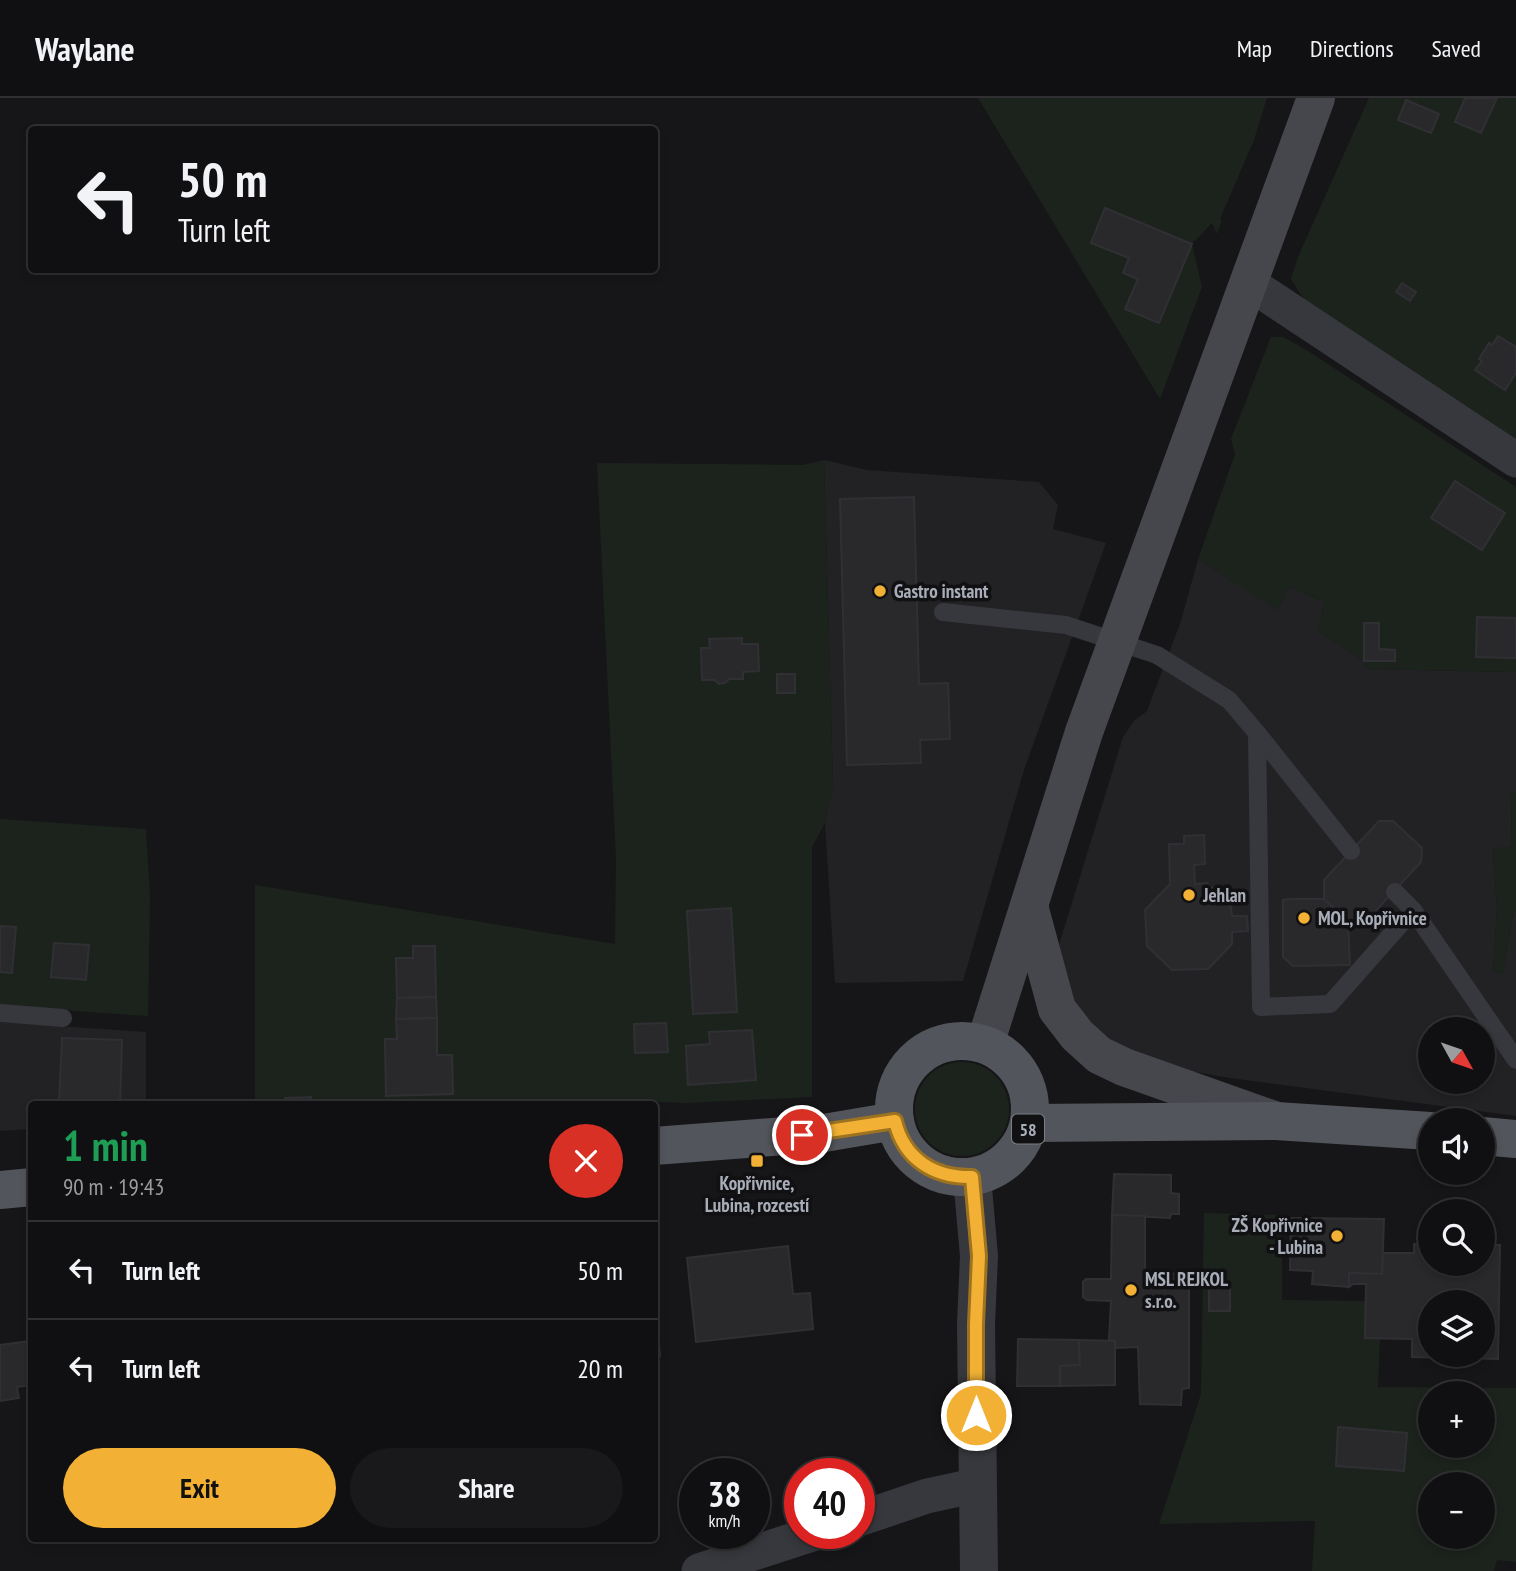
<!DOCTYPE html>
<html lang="en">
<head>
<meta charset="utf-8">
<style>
  :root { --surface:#101012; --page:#19191b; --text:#f1f3f6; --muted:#9c9d9f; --line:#303032; --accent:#f2b134 }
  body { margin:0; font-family:"PT Sans Narrow",sans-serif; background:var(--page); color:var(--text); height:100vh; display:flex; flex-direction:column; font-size:26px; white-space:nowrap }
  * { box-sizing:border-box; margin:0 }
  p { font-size:23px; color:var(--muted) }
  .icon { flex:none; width:38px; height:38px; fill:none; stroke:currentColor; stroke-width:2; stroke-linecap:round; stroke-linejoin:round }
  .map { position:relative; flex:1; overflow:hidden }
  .panel { position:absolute; left:28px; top:1003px; width:630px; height:441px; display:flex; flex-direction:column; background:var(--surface); border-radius:7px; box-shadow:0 4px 10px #0003,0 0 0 2px var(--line) }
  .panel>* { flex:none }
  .top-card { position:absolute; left:28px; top:28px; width:630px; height:147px; border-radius:7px; box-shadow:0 4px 10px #0003,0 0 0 2px var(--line); background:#101012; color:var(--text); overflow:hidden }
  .needle { width:46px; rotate:130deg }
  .tools { position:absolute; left:1418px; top:919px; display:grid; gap:14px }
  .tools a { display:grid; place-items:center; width:77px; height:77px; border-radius:50%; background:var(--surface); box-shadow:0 4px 10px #0003,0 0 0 2px var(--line); font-size:35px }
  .speed { position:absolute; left:679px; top:1360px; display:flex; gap:14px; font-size:35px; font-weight:700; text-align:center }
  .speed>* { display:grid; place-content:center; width:91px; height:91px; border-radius:50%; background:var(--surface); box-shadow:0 4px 10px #0003,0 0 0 2px var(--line); line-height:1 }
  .speed small { font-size:18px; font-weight:400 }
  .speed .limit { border:10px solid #d22; background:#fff; color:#111 }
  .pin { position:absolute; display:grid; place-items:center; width:60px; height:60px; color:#fff; margin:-30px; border:4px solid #fff; border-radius:50%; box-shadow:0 2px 7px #0007 }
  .me { position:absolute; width:77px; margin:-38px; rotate:0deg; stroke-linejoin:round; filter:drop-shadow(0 0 5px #0008) }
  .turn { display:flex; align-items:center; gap:24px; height:147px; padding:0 35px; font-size:32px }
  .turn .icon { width:91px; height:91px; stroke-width:2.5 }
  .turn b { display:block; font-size:49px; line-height:60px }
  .round { display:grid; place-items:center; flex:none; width:74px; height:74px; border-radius:37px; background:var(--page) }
  .summary { display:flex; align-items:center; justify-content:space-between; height:119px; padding:0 35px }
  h1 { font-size:42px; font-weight:700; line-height:52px; color:#1e9e55 }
  .cta { display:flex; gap:14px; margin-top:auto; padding:14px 35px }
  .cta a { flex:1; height:80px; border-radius:42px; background:var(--accent); color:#111; font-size:28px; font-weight:700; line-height:80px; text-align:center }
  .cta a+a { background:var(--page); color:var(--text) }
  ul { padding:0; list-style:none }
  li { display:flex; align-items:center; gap:21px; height:98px; padding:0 35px; border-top:2px solid var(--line) }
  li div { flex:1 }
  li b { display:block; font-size:26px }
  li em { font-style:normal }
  header { display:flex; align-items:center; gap:42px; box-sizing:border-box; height:98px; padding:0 35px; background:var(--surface); border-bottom:2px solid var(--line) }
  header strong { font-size:33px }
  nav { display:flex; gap:38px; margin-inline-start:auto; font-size:24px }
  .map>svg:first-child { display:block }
  .built { fill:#222225; fill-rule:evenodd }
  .green { fill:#1c231d; fill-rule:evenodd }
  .building { fill:#29292c; stroke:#303034; stroke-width:2; fill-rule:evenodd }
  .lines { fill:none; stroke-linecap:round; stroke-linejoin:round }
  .service { stroke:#37383d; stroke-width:18 }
  .minor { stroke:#37383d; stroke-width:35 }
  .tertiary { stroke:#37383d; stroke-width:38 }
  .secondary { stroke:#45474d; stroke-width:38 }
  .primary { stroke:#53555c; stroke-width:38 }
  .route-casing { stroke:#9d7322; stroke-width:18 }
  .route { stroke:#f2b134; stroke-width:12 }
  .poi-dot { fill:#f2b134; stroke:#111113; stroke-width:2.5 }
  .labels { text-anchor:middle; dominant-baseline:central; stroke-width:7; stroke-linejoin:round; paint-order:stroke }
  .shield { fill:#111113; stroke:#7b7e86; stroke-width:2 }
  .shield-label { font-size:18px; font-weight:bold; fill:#a8adb8 }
  .poi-label { font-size:19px; font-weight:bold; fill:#a8adb8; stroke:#111113; text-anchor:start }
</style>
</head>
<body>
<header>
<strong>Waylane</strong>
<nav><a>Map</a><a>Directions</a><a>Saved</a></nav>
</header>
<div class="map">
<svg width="1516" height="1473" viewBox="0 0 1516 1473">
  <rect width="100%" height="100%" fill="#161618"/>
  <g class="built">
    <polygon points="824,362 867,372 1039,384 1058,407 1053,431 1106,445 1024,672 963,883 835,885 825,725 833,686"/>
    <path d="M1198,461L1278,512L1289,489L1324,503L1318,533L1364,563L1365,571L1516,574V694H1512L1511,749L1493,751L1497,811L1493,875L1503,876L1513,815H1516V1018L1230,980L1136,964L1070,914L1059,847L1123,639L1134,623L1147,613L1181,523ZM1430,931H1482V984H1430Z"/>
    <polygon points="0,924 146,934 146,1006 32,1006 31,1031 0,1033"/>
  </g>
  <g class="green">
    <polygon points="978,0 1267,0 1254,42 1220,121 1222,123 1217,136 1212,125 1192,146 1202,189 1160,301"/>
    <polygon points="1369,0 1516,0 1516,343 1307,206 1291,181 1298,159"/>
    <polygon points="1271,239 1283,239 1308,253 1516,389 1516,574 1365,571 1364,563 1318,533 1324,503 1289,489 1278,513 1198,461 1235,356 1231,341"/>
    <polygon points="824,362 833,687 825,725 812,749 812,999 688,1005 584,1001 545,1006 255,1006 255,787 615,846 616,759 597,365 803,367"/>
    <polygon points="1512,694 1516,694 1516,815 1513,815 1503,877 1493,875 1497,811 1493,750 1511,748"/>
    <polygon points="0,721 146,731 150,799 148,918 0,908"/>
    <circle cx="962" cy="1011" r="47"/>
    <path d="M1204,1115L1282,1117V1202L1369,1203L1380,1239L1378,1289L1516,1290V1464L1497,1462L1494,1473H1312L1315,1423L1159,1426L1201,1296ZM1430,1295H1482V1348H1430ZM1430,1386H1482V1438H1430Z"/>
  </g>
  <g class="building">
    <polygon points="1465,0 1497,0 1481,35 1455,24"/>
    <polygon points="1406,2 1439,16 1431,35 1398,22"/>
    <polygon points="1105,110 1192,146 1159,225 1125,211 1138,181 1123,175 1129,160 1091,145"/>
    <polygon points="1402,185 1416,194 1410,203 1396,194"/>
    <polygon points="1498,238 1516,249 1516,275 1505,292 1475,272 1482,263 1479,261 1489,245 1492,247"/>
    <polygon points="1455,383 1505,415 1482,452 1431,420"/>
    <polygon points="914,399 919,586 948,585 950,641 920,642 921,665 847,667 840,401"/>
    <polygon points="1477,519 1516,520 1516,560 1476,559"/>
    <polygon points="1364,525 1379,525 1379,551 1395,552 1395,563 1364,563"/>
    <polygon points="742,540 742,546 758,546 759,573 743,574 743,581 729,581 725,585 719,586 715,582 702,582 701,550 710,550 709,541"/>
    <rect x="777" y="576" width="18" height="19"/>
    <polygon points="1379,723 1393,723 1422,750 1421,764 1367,822 1348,823 1324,801 1324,782"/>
    <polygon points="1204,737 1205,766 1194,767 1195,786 1207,785 1231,809 1232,818 1247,818 1248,833 1232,834 1232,846 1208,871 1172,872 1147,848 1145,812 1170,786 1169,746 1184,746 1184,738"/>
    <polygon points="1291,801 1324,801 1348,823 1350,867 1293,868 1283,859 1283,802"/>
    <polygon points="731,810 737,914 693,916 687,813"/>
    <polygon points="0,828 16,829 12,875 0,874"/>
    <polygon points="54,845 89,847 86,882 51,879"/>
    <polygon points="413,848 435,848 436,899 397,900 396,860 413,860"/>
    <polygon points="436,899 437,920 396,921 397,900"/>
    <polygon points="437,920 437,957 452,957 453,996 386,998 385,941 397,941 396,921"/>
    <polygon points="666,925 668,954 635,955 634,926"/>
    <polygon points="752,932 756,982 688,987 686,948 710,946 709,934"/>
    <polygon points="62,940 122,942 120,1006 59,1006"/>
    <polygon points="311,999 311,1006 285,1006 285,1000"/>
    <polygon points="1114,1076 1171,1077 1171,1095 1179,1096 1179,1116 1171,1116 1170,1120 1112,1117"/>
    <polygon points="1112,1117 1145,1118 1145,1175 1189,1176 1189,1290 1182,1291 1181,1307 1140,1306 1138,1249 1116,1250 1115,1243 1109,1242 1111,1203 1087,1202 1083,1199 1083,1184 1086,1181 1111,1181"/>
    <polygon points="1291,1120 1384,1121 1382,1176 1349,1175 1349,1189 1312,1186 1313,1173 1290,1172"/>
    <path d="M1414,1146H1430V1166H1482V1147H1500L1498,1261L1412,1259V1241L1365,1240L1366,1186H1353L1349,1189V1175L1382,1176L1383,1155H1414ZM1430,1204H1482V1256H1430Z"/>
    <polygon points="788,1148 793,1196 810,1195 813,1231 696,1244 687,1160"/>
    <rect x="1209" y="1188" width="21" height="25"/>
    <polygon points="658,1233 660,1258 654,1258 654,1234"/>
    <polygon points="1018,1241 1079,1242 1080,1267 1060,1268 1060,1288 1017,1288"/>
    <polygon points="1079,1242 1115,1243 1115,1287 1060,1288 1060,1268 1080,1267"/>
    <polygon points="30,1243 32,1287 17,1289 19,1300 0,1303 0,1247"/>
    <polygon points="1338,1329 1407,1335 1404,1373 1336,1368"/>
  </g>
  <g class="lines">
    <g class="service">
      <polyline points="943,514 1066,527 1157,557 1229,602 1257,635 1261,909 1330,906 1413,812 1395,794"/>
      <polyline points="1257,635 1351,753"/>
      <polyline points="1413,812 1516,962"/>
      <polyline points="0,915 63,920"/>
    </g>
    <g class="minor">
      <polyline points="1249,185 1516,362"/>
      <polyline points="859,1421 927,1398 978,1387"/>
      <polyline points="699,1473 815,1435"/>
    </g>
    <polyline class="tertiary" points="972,1079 979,1158 976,1226 979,1473"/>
    <g class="secondary">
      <polyline points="1029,808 1057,911 1077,937 1099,957 1124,969 1274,1022"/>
      <polyline points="985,946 1084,634 1316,0"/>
    </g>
    <g class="primary">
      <circle cx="962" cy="1011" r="68"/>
      <polyline points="1030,1025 1276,1023 1430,1033"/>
      <polyline points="1482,1038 1516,1041"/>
      <polyline points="654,1048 824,1035 895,1023"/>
      <polyline points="0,1092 32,1089"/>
    </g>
  </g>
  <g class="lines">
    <g class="route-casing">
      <path id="route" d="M802,1037L895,1023C904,1061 934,1080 972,1079L979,1158L976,1226V1317"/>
    </g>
    <use href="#route" class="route"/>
  </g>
  <g class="poi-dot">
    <circle cx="880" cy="493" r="7"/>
    <circle cx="1189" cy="797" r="7"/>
    <circle cx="1304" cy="820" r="7"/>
    <rect x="750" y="1056" width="14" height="14" rx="3.5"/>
    <circle cx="1337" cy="1138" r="7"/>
    <circle cx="1131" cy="1192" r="7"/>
  </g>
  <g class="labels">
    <rect class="shield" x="1012" y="1016.5" width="32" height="29" rx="5"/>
    <g class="shield-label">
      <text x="1028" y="1031">58</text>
    </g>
    <g class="poi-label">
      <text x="894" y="493">Gastro instant</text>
      <text x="1203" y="797">Jehlan</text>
      <text x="1318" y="820">MOL, Kopřivnice</text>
      <text x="757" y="1085" text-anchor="middle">Kopřivnice,<tspan x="757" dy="22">Lubina, rozcestí</tspan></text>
      <text x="1323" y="1127" text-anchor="end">ZŠ Kopřivnice<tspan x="1323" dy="22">- Lubina</tspan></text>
      <text x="1145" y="1181">MSL REJKOL<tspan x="1145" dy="22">s.r.o.</tspan></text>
    </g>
  </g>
</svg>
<div class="tools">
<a><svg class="needle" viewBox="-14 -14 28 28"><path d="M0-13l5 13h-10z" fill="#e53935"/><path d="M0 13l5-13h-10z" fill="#9c9d9f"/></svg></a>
<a><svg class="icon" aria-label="sound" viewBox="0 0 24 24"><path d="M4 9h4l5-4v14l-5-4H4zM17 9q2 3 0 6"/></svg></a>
<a><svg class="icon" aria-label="search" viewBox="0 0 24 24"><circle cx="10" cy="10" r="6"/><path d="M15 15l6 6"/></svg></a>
<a><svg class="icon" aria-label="layers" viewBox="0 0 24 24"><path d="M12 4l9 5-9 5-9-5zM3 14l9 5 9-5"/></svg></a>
<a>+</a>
<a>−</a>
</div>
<div class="speed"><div>38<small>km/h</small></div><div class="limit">40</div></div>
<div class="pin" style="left:802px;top:1037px;background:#d93025"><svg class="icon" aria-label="arrive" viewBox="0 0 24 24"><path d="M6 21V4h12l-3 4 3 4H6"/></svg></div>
<svg class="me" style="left:976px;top:1317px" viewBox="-20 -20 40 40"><circle r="17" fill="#f2b134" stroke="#fff" stroke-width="3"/><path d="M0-11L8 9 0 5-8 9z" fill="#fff"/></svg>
<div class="top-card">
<div class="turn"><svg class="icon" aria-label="left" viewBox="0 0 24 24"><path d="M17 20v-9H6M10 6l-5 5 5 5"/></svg><div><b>50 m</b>Turn left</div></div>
</div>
<section class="panel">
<div class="summary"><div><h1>1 min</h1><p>90 m · 19:43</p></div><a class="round" style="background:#d93025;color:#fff"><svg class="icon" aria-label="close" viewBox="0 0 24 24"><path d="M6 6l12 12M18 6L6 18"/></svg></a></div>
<ul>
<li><svg class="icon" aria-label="left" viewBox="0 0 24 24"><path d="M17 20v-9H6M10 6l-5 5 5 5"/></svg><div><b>Turn left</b></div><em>50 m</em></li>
<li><svg class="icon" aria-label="left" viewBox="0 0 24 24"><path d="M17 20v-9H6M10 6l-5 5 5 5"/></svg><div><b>Turn left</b></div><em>20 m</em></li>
</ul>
<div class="cta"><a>Exit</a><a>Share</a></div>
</section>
</div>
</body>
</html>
